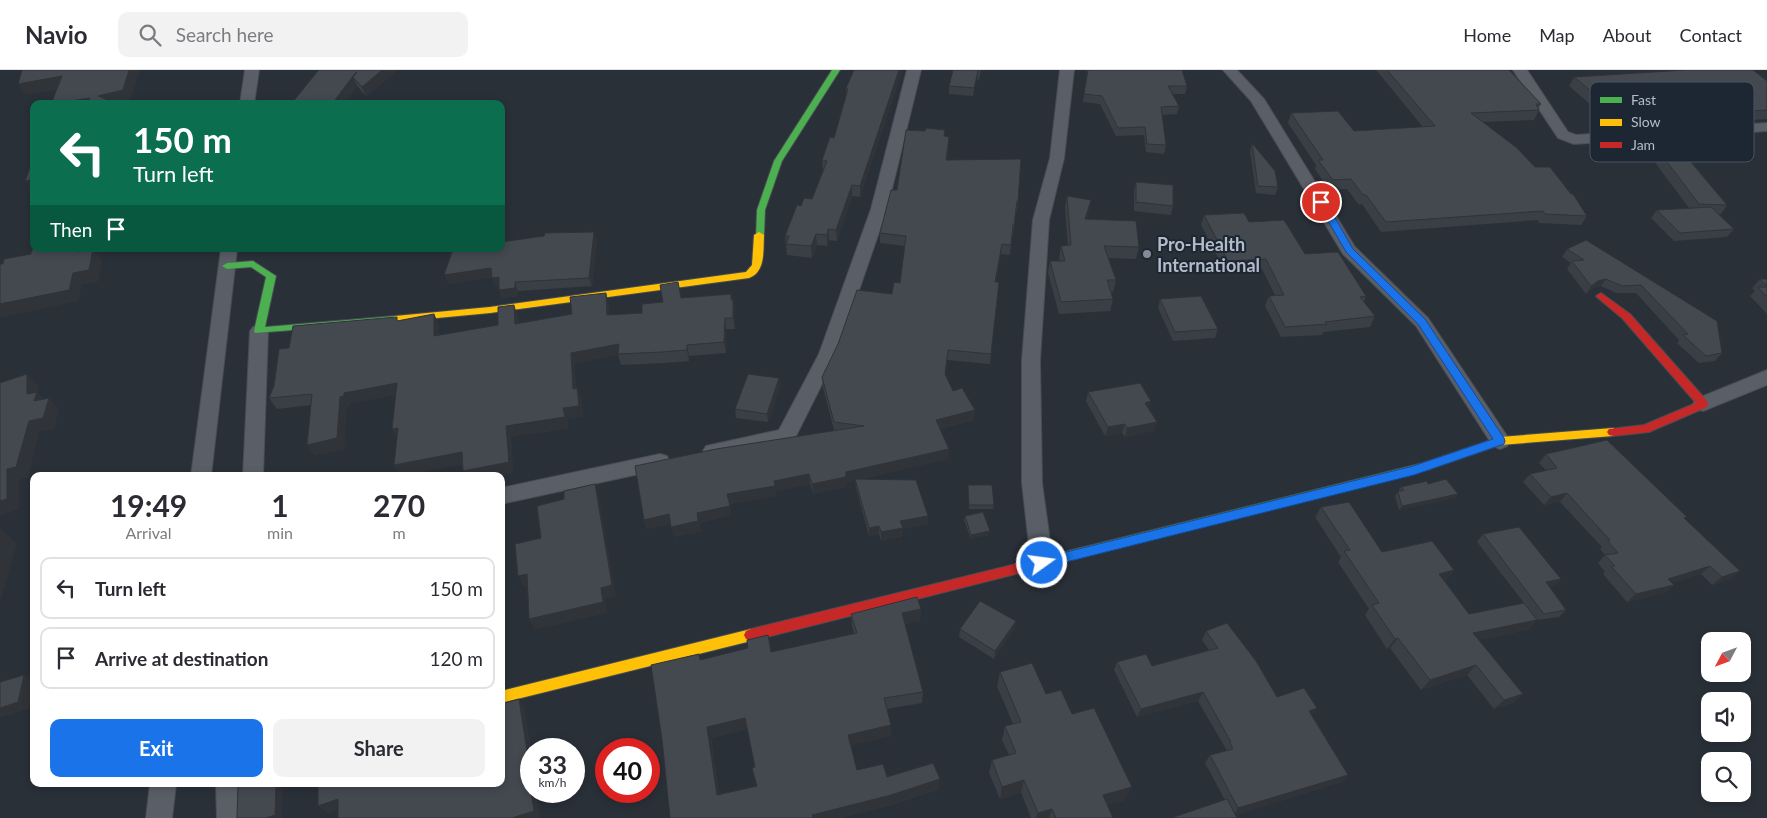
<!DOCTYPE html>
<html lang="en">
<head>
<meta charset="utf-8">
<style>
  :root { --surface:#fff; --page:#f2f2f3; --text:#2b2b33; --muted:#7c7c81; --line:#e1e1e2; --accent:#1a73e8 }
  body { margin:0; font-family:Lato,sans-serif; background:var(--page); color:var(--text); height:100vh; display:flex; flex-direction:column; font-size:19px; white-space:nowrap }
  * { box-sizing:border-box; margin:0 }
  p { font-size:16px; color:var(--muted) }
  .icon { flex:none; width:28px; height:28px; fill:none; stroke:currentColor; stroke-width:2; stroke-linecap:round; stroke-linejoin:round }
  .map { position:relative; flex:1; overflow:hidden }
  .sheet { position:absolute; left:30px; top:402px; width:475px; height:315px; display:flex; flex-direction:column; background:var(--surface); border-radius:10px; box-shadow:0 2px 8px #0003 }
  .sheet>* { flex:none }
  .top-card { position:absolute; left:30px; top:30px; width:475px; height:152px; border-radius:10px; box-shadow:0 2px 8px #0003; background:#0b6e4f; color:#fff; overflow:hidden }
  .needle { width:32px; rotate:229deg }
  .tools { position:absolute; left:1701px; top:562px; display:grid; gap:10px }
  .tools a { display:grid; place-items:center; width:50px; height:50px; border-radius:10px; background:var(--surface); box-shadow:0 2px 8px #0003; font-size:25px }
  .speed { position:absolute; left:520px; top:668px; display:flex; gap:10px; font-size:25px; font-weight:700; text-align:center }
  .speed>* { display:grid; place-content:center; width:65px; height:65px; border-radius:50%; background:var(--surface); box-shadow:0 2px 8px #0003; line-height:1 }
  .speed small { font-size:12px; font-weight:400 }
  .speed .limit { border:8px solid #d22; background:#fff; color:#111 }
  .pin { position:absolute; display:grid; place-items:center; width:42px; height:42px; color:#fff; margin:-21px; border:2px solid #fff; border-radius:50%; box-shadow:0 1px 5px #0007 }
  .me { position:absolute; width:55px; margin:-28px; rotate:76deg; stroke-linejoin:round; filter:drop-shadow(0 0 4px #0008) }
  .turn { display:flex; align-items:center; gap:18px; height:105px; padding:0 20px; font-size:22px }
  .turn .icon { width:65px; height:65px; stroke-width:2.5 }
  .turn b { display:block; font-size:35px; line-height:42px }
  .then { display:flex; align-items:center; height:48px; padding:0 20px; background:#0003; gap:10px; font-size:19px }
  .eta { display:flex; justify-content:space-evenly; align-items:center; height:85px; text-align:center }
  .eta b { font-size:30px; font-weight:700; line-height:35px }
  .action { display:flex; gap:10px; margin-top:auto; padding:10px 20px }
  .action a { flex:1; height:58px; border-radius:10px; background:var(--accent); color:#fff; font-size:20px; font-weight:700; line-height:58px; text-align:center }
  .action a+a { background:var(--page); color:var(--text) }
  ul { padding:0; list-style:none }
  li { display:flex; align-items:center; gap:15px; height:62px; margin:0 10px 8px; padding:0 10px; border:2px solid var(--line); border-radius:10px }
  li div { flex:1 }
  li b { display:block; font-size:19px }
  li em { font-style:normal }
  header { display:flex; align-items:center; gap:30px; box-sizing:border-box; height:70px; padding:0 25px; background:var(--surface); border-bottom:1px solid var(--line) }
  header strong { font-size:24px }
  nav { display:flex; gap:28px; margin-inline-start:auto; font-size:18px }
  .search { width:350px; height:45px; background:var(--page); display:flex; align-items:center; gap:12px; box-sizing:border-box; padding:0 18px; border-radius:10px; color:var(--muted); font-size:19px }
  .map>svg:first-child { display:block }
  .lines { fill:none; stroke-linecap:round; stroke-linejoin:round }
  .street-casing { stroke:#484c53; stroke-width:2 }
  .fast-casing { stroke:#484c53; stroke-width:2 }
  .slow-casing { stroke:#484c53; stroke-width:2 }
  .jam-casing { stroke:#484c53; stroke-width:2 }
  .street { fill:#5a5e66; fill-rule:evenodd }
  .fast { fill:#4caf50; fill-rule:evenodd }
  .slow { fill:#ffc107; fill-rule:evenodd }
  .jam { fill:#c62828; fill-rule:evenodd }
  .wall { fill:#3a3f45; fill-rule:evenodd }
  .shaded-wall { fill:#303338 }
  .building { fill:#444950; stroke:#303338; fill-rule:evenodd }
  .route { fill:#1a73e8; stroke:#114b97 }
  .poi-dot { fill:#848b96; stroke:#1d2633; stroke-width:2 }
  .labels { text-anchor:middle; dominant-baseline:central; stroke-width:4; stroke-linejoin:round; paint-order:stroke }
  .poi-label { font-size:18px; font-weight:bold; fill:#b4bcc9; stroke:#1d2633; text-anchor:start }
  .key { fill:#1d2633; stroke:#4a5360; stroke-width:1 }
  .key-label { font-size:14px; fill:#b4bcc9 }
</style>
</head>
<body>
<header>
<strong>Navio</strong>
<div class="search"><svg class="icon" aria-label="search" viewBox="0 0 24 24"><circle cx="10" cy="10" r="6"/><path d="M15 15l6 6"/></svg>Search here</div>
<nav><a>Home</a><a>Map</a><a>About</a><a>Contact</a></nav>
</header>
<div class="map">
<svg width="1767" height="748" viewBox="0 0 1767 748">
  <rect width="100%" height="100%" fill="#2a3038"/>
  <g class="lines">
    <g class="street-casing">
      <g id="street">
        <polygon points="245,0 259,0 254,34 240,34"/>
        <polygon points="907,0 921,0 887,139 837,284 796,366 793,371 786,373 713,389 706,386 703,381 706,376 779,360 819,284 871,139"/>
        <polygon points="1060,0 1074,0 1064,88 1049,150 1040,290 1042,413 1053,493 1050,500 1042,502 1034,500 1031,493 1022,413 1022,290 1033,150 1050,88"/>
        <polygon points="1223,0 1237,0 1264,29 1355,177 1428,248 1507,366 1510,371 1507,376 1500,379 1493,376 1416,256 1343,184 1251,31"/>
        <polygon points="1513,0 1527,0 1568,62 1576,65 1767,53 1767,61 1574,74 1558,68"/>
        <polygon points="221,179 237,179 211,406 191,406"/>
        <polygon points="259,255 265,257 268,261 263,406 243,406 250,261 253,257"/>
        <polygon points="1767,300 1767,315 1703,341 1696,339 1693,334 1696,329"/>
        <polygon points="660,384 667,386 670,392 667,398 501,434 501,418"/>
        <polygon points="150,714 176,714 172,748 146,748"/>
        <polygon points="216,714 242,714 243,748 217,748"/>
      </g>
    </g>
    <g class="fast-casing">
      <g id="fast">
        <polygon points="832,0 840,0 782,91 765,140 764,165 762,167 756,167 757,140 774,91"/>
        <polygon points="253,191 276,206 265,257 395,246 400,249 395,252 255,263 254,261 266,207 251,197 227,199 222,196 227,193"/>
        <polygon points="1427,392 1431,393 1433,396 1431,399 1040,498 1036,497 1034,493 1036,489 1040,488"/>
      </g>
    </g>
    <g class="slow-casing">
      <g id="slow">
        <path d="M759,162L764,165C763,180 766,202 749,208L490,243L395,252L390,249L395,246L490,237L746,202L752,195L754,165Z"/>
        <polygon points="1613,358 1619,362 1613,366 1500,375 1427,400 1423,399 1421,396 1423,393 1500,367"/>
        <polygon points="751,559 756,561 758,565 756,569 751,571 501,633 501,621"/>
      </g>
    </g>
    <g class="jam-casing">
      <g id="jam">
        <polygon points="1601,223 1630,244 1707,331 1708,334 1707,337 1649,362 1613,366 1609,365 1607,362 1609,359 1644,355 1696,333 1622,248 1598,228 1596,226"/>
        <polygon points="1040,488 1044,489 1046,493 1044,497 1040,498 751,571 746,569 744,565 746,561 751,559"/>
      </g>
    </g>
    <use href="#street" class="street"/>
    <use href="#fast" class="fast"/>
    <use href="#slow" class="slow"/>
    <use href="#jam" class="jam"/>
  </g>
  <g class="wall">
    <polygon points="398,0 366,26 357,16 344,34 291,34 317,2"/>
    <polygon points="854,0 901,0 901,4 860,127 852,126 837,171 829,170 827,176 817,175 812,188 787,185 785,166 801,136 812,129 823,101 822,90 834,68 846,25 846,18"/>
    <polygon points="953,0 981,0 979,10 977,9 973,26 949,24 949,16"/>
    <polygon points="1086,0 1182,0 1187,16 1185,24 1172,24 1179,36 1177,44 1162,45 1166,75 1164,84 1146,82 1144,65 1116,66 1100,34 1083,32 1087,2"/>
    <polygon points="1376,0 1509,0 1541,34 1538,39 1539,40 1534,50 1483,52 1535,97 1587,146 1581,155 1539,153 1538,150 1381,162 1362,134 1359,135 1347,119 1329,120 1315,99 1316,95 1288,53 1291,43 1354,61 1423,57"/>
    <polygon points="1676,0 1753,0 1767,11 1767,49 1713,52 1706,47 1661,53 1657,58 1630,60 1627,55 1614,55 1569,16 1574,7 1675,1"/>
    <polygon points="1645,63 1680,64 1675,72 1727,135 1721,144 1718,144 1734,159 1727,167 1674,171 1651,148 1657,140 1689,138 1639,71"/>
    <polygon points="945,67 949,77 947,90 1018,131 1017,141 1016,141 1013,165 1012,165 1010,185 1001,184 996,212 999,212 990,294 947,290 945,305 953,321 974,350 940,359 949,379 948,389 861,409 928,446 928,454 903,459 902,467 881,471 879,464 869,466 856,417 855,410 847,412 847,417 813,424 810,414 775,421 776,426 729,434 731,445 699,453 701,461 674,467 671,454 647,459 644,450 834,360 823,318 822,307 892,224 900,213 905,176 880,173 880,163 897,120"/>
    <polygon points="1252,73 1278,117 1275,125 1256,123 1250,81"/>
    <polygon points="1136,112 1173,136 1171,145 1134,141 1134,120"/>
    <polygon points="1067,126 1091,130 1087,149 1139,177 1136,189 1108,188 1116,210 1113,222 1111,222 1113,229 1110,241 1059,244 1048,203 1050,191 1060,191 1059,188 1061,176 1068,176 1065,138"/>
    <polygon points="1204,145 1249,152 1305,184 1366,226 1364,232 1375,246 1370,257 1323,262 1322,265 1281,267 1265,236 1269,226 1275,225 1262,199 1225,201 1201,155"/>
    <polygon points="597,170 592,216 518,221 518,226 502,228 499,220 499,216 495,216 492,207 448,214"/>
    <polygon points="1567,179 1717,251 1722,283 1715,291 1699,293 1677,273 1679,270 1636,223 1616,223 1601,216 1593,218 1586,224 1567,199 1571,193 1562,187"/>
    <polygon points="1760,209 1767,209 1767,244 1750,226 1755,221 1752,218"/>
    <polygon points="731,224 735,240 735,259 726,259 726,283 689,286 689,291 665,293 621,295 618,285 574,293 576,318 577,318 581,329 583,346 567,349 568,358 511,367 513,403 495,406 465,406 463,394 400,406 394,395 397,369 396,325 350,333 350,337 346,337 344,379 314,385 311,335 277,339 269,328 289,278 399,251 434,244 439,255 439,265 498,255 518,246 519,253 572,244 609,234 609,245 642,243 663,232 682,228"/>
    <polygon points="1160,229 1218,259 1215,268 1173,271 1158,238"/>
    <polygon points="779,308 780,316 768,352 736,348 735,339"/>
    <polygon points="1088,322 1149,339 1157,352 1154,361 1125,367 1122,363 1105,366 1086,331"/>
    <polygon points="1546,384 1685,449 1740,501 1731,509 1712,515 1701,504 1672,513 1674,515 1665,523 1627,532 1603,504 1605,502 1598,493 1605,485 1600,479 1602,477 1560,432 1544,435 1523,412 1530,404 1546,400 1539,393"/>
    <polygon points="968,415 994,435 993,439 969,439"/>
    <polygon points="1401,417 1458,424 1455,428 1399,440 1395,426"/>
    <polygon points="1321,437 1382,482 1454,500 1446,511 1445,511 1469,544 1524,533 1477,472 1483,464 1561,509 1554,516 1550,517 1566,540 1559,547 1537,550 1527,560 1479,570 1523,624 1513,633 1494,639 1467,605 1421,620 1390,578 1387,579 1365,545 1369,539 1338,492 1341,487 1315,447"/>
    <polygon points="965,446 989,465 971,469 964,450"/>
    <path d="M921,539L920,551L905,554L923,622L922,633L887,639L891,666L851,675L857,700L939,719L891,735L839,748H670L701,590L771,582L854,564L852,556L851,544ZM747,659L755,697L757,716L719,725L711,668Z"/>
    <polygon points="1016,551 1014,559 994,589 959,567 960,559"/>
    <polygon points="1206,561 1277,627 1312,646 1348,705 1341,712 1236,745 1237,748 1173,748 1174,747 1225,730 1205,693 1210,685 1225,681 1226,679 1198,631 1137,647 1114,600 1117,592 1152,596 1209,580 1202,570"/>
    <polygon points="1000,602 1046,624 1072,644 1125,730 1107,735 1113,748 1031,748 1021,722 1000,729 989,703 992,690 1009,685 1002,670 1005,656 1013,654 997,616"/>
  </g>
  <g class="shaded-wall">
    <polygon points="129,0 140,0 130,31 121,34 103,34 98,26"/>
    <polygon points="382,0 398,0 366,26 362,17"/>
    <polygon points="899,0 901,0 901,4 860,127 860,116"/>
    <polygon points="978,1 977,9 973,26 974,18"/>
    <polygon points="356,2 360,12 353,7 357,16 344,34 332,34"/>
    <polygon points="62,6 69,18 26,25 18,14"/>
    <polygon points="90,28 94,34 51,34"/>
    <polygon points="1713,37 1706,47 1661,53 1664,48 1659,44"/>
    <polygon points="949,67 949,77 945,100 946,90"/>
    <polygon points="34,109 34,122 25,111"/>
    <polygon points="852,115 852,126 837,171 836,160"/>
    <polygon points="1091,130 1089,142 1083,161 1085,149"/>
    <polygon points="828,159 829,170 827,176 827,165"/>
    <polygon points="594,162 597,170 592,216 589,208"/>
    <polygon points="816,164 817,175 812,188 811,176"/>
    <polygon points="1002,174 1001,184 994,222 995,212"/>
    <polygon points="78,179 89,179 86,194 78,182"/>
    <polygon points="93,179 102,191 98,212 82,215 78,231 0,248 0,234 73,203"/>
    <polygon points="491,198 495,207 448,214 444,205"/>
    <polygon points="499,207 502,215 495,216 492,208"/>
    <polygon points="1606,209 1601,216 1593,218 1586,224 1591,216 1598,211"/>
    <polygon points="515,212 518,221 518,226 502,228 499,220"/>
    <polygon points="606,223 609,234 610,256 607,245"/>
    <polygon points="733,230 735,240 735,259 733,248"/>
    <polygon points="514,235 518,246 519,265 515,254"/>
    <polygon points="434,244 439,255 439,276 434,266"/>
    <polygon points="725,248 726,259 726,283 724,272"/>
    <polygon points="619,274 618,285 574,293 577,330 573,319 571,283"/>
    <polygon points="687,275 689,286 689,291 687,280"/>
    <polygon points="27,304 38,316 38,323 47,333 49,328 59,339 54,359 39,362 28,408 19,410 19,439 0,446 0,431 7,399 27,324"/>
    <polygon points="779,308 780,316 768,352 767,344"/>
    <polygon points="397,313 403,324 350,333 350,337 346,337 344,379 314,385 307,375 340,327 344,323"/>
    <polygon points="577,318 581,329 583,346 567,349 568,358 511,367 513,403 495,406 465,406 463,401 506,356 563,338"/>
    <polygon points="1151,331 1149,340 1145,333"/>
    <polygon points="975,340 974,350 935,360 936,350"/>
    <polygon points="1157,352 1154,361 1125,367 1127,358"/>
    <polygon points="1125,354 1122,363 1105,366 1108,357"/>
    <polygon points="398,358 398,370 392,359"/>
    <polygon points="949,379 948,389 847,412 847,417 813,424 812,414 846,402"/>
    <polygon points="462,382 468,393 400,406 394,395"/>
    <polygon points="809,404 810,414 775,421 776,426 729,434 727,424 774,411"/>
    <polygon points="595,414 599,426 616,526 605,529 607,543 535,560 529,549 601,518"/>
    <polygon points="1567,423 1560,432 1544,435 1551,427"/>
    <polygon points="1458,424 1455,428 1399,440 1402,436"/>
    <polygon points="730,436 731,445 699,453 701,461 674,467 671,457 697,443"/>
    <polygon points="669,444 671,454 647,459 644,450"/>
    <polygon points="928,446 928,454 903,459 902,467 881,471 881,462 900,451"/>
    <polygon points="879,456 879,464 869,466 869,458"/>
    <polygon points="0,458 17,473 0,533"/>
    <polygon points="990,461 989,465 971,469 971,465"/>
    <polygon points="1710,496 1701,504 1660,517 1668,509"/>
    <polygon points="1454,500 1446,511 1431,514 1439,504"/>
    <polygon points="1740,501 1731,509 1712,515 1722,507"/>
    <polygon points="527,504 532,515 524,517 518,506"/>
    <polygon points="1561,509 1554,516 1539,520 1546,512"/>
    <polygon points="1674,515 1665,523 1627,532 1636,524"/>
    <polygon points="921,539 920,551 902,555 902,543"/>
    <polygon points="1537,550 1527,560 1465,573 1473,563"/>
    <polygon points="1016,551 1014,559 994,589 995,581"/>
    <polygon points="1398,568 1390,578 1387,579 1395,569"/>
    <polygon points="1476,595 1467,605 1421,620 1430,610"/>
    <polygon points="24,605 34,612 29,639 0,648 0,638"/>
    <polygon points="1203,622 1198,631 1137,647 1141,639"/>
    <polygon points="1523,624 1513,633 1494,639 1504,630"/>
    <polygon points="519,629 525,639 531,679 531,721 536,721 540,748 512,748 528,701"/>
    <polygon points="1317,638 1311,647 1309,641"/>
    <polygon points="745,648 747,659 711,668 720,735 717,725 707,657"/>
    <polygon points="891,655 891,666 849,676 848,665"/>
    <polygon points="1348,705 1341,712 1233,746 1238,738"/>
    <polygon points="940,709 939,719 891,735 839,748 813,748 812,745"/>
    <polygon points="1024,710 1021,722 1000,729 1002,717"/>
    <polygon points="276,714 283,714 282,748 266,748"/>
    <polygon points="1132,717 1125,730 1097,738 1103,725"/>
    <polygon points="338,729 348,737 328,744 318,736"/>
    <polygon points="1052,739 1049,748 1036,748 1038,743"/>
  </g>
  <g class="building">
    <polygon points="22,0 129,0 123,20 98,26 106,29 104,34 87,34 90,28 51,34 62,6 18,14"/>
    <polygon points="319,0 382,0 362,17 353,7 357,2 356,2 332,34 291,34 317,2"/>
    <polygon points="854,0 899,0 860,116 852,115 836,160 828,159 827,165 816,164 811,176 786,174 789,166 785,166 797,135 801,136 804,128 812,129 827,91 822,90 830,67 834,68 848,19 846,18"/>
    <polygon points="953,0 980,0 979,1 978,1 974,18 949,16"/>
    <polygon points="1088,0 1182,0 1187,16 1168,16 1179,36 1161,37 1166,75 1147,74 1145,57 1118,58 1102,26 1084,24"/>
    <polygon points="1387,0 1509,0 1541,34 1536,34 1539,40 1471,43 1517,78 1535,97 1550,97 1571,124 1573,124 1587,146 1545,144 1543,141 1386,152 1366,125 1363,125 1351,109 1333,110 1318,90 1323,90 1291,43 1338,41 1354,61 1435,56"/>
    <polygon points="1685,0 1753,0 1767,11 1767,40 1720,43 1713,37 1659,44 1664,48 1636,50 1633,45 1620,45 1574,7"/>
    <polygon points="926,58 945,60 944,66 949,67 946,90 1021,89 1018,131 1017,131 1014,155 1013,155 1011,175 1002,174 995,212 999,212 991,284 948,280 945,304 953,321 962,318 975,340 936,350 949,379 846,402 846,407 812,414 809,404 774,411 775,416 727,424 730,436 697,443 698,451 671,457 669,444 644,450 635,396 716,379 864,356 834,352 822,307 838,274 857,220 892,224 894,212 900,213 906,166 880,163 891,120 897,120 906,60 925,61"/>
    <polygon points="1676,61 1680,64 1668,65 1727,135 1699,134 1645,63"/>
    <polygon points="1252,73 1275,101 1278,117 1258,116"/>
    <polygon points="34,87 34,109 25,111"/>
    <polygon points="1136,112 1173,115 1173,136 1136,132"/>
    <polygon points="1067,126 1091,130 1085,149 1136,151 1139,177 1104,176 1116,210 1107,210 1113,229 1061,232 1050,191 1065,191 1061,176 1071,175"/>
    <polygon points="1711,137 1734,159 1680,163 1657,140"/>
    <polygon points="1244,143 1249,152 1284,150 1305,184 1338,182 1366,226 1360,227 1375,246 1325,252 1327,254 1285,257 1269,226 1284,225 1266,189 1228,191 1204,145"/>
    <polygon points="594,162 589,208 515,212 515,218 499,220 499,207 492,208 491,198 444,205 453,179 501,179 501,172 544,166 545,163"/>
    <polygon points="1586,170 1717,251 1722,283 1706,286 1683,265 1688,264 1641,215 1622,216 1606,209 1598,211 1591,216 1572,191 1584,190 1567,179"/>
    <polygon points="34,173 34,179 78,179 78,182 93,179 89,200 73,203 69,220 0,234 0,194 3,194 4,189 31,184"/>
    <polygon points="1760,209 1767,209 1767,216"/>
    <polygon points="678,212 681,228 731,224 731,230 733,230 733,248 725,248 724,272 687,275 687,280 662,282 618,284 619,274 571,283 573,319 577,318 579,336 563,338 565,347 506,356 509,392 463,401 462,382 394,395 398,358 392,359 397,313 344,323 344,326 340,327 337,368 307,375 312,324 269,328 274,316 279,279 289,278 293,256 397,247 397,251 434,244 434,266 498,255 498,237 514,235 515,254 572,244 570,227 606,223 607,245 642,243 642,234 663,232 660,215"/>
    <polygon points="1758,217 1767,217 1767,227"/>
    <polygon points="1201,226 1218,259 1175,262 1160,229"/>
    <polygon points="27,304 27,324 37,322 34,331 49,328 43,348 29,351 16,397 7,399 7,429 0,431 0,313"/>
    <polygon points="748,304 779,308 767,344 735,339"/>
    <polygon points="1140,313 1151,331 1145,333 1157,352 1127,358 1125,354 1108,357 1088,322"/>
    <polygon points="1607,370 1687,447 1684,448 1740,501 1722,507 1710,496 1668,509 1674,515 1636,524 1611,496 1615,496 1605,485 1618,483 1608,471 1610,470 1567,423 1551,427 1530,404 1557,398 1546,384"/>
    <polygon points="855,409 916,410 928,446 900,451 903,458 881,462 879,456 869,458"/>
    <polygon points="1446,409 1458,424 1402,436 1398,422 1404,420 1401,417 1427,411 1428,414"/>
    <polygon points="595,414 612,515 601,518 603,532 529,549 527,504 518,506 515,474 541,468 537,436 564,429 564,421"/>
    <polygon points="968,415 992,415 994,435 969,435"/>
    <polygon points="1349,432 1382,482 1432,471 1454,500 1439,504 1469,544 1524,533 1537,550 1473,563 1523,624 1504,630 1476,595 1430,610 1398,568 1395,569 1372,535 1379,533 1344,481 1350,480 1321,437"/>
    <polygon points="983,442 990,461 971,465 965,446"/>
    <polygon points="1519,457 1561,509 1546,512 1566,540 1544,544 1483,464"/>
    <path d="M917,527L921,539L902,543L923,622L884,628L891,655L848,665L857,700L883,694L887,707L933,693L940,709L891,725L812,745L813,748H670L662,669L651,595L699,584L700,590L748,578L747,570L768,565L771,582L857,563L851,544ZM745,648L755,697L752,698L757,716L717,725L707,657Z"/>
    <polygon points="980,531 1016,551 995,581 960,559"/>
    <polygon points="1227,553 1256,591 1277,627 1304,618 1317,638 1309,641 1348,705 1238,738 1210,685 1233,679 1230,673 1231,672 1203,622 1141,639 1117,592 1146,584 1152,596 1218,578 1206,561"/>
    <polygon points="1032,593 1046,624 1061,620 1072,644 1094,638 1132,717 1103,725 1113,748 1056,748 1052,739 1038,743 1024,710 1002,717 992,690 1016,683 1005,656 1021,652 1000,602"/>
    <polygon points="24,605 18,632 0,638 0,612"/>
    <polygon points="519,629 530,700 528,701 534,741 512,748 338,748 338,729 318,736 318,714 501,714 501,634"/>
    <polygon points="238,714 276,714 275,745 266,748 237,748"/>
    <polygon points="1227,729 1237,748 1174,748 1174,747"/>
  </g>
  <polygon class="route" points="1321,130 1326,132 1353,179 1425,249 1504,368 1505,371 1504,374 1414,405 1042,498 1037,497 1035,493 1037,490 1042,488 1413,396 1493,369 1418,254 1346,182 1317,132"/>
  <circle class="poi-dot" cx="1147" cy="184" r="5"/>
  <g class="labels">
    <g class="poi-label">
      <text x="1157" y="174">Pro-Health<tspan x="1157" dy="21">International</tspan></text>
    </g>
  </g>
  <rect x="1590" y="12" width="164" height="80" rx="8" class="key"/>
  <rect x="1600" y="27" width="22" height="6" fill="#4caf50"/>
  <rect x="1600" y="49" width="22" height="7" fill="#ffc107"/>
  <rect x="1600" y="72" width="22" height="6" fill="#c62828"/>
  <g class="key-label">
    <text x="1631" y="35">Fast</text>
    <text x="1631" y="57">Slow</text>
    <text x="1631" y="80">Jam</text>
  </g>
</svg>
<div class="tools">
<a><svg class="needle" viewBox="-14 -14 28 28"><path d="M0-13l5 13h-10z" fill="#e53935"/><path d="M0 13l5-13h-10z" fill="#7c7c81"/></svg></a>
<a><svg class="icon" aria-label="sound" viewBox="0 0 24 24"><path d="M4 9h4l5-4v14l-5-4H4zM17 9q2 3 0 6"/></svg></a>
<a><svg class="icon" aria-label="search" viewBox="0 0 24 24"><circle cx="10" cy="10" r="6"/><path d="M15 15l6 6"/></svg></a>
</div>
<div class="speed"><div>33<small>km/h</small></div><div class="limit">40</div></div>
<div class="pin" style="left:1321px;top:132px;background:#d93025"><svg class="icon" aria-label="arrive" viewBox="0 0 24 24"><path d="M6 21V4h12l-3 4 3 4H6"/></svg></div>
<svg class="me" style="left:1042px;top:493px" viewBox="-20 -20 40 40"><circle r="17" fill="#1a73e8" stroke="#fff" stroke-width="3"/><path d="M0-11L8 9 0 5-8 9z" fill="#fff"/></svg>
<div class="top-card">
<div class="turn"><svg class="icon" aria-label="left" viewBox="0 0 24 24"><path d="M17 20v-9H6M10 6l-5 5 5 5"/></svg><div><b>150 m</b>Turn left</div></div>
<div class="then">Then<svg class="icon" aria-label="arrive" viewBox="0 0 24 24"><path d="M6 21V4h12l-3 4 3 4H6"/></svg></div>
</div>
<section class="sheet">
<div class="eta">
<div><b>19:49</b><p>Arrival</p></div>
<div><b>1</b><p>min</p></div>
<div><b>270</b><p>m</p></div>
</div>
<ul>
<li><svg class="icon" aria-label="left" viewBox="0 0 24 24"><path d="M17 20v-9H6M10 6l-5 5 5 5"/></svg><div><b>Turn left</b></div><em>150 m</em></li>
<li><svg class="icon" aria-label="arrive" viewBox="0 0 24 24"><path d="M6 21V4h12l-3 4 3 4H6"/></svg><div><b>Arrive at destination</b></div><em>120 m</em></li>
</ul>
<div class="action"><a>Exit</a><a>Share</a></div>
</section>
</div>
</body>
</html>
